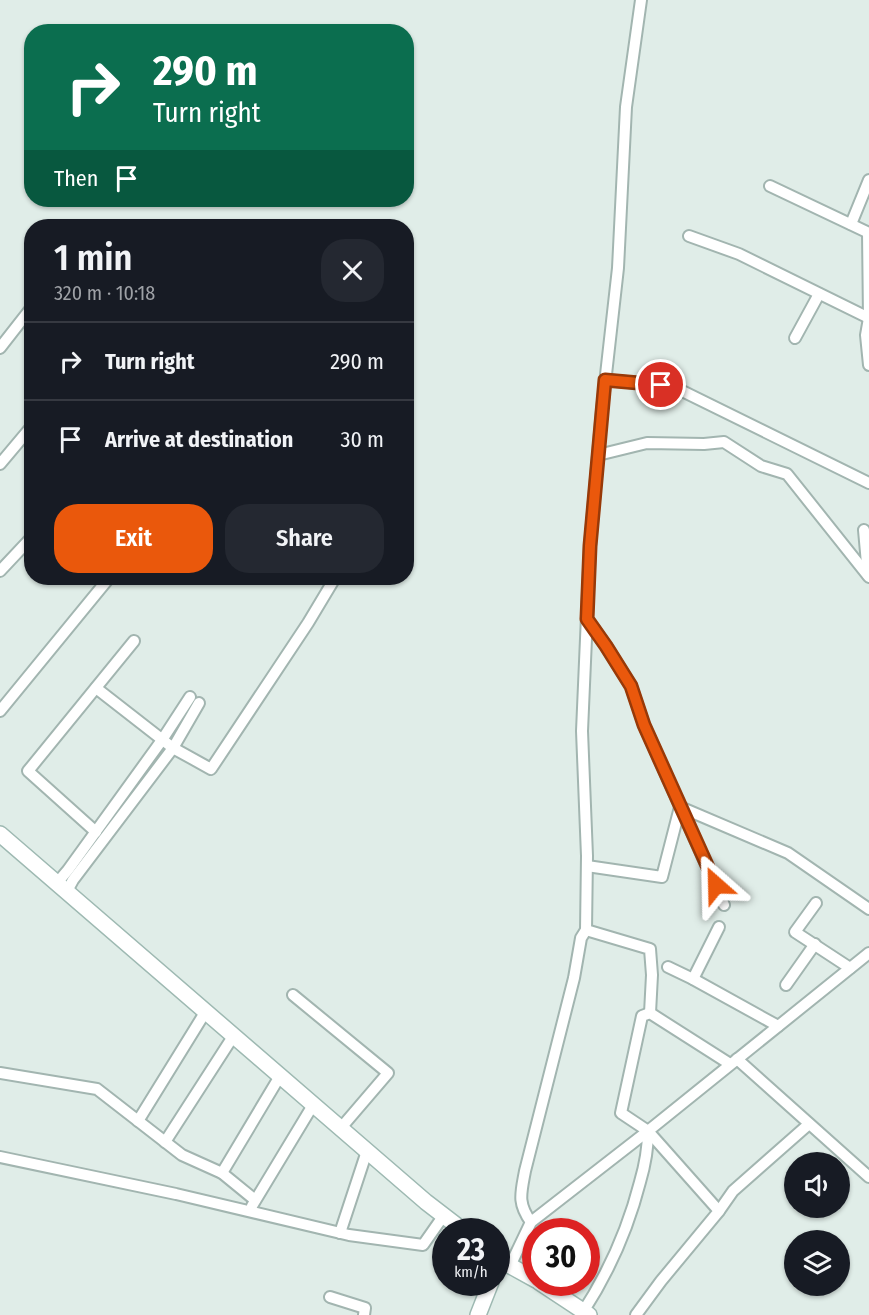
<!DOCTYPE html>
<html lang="en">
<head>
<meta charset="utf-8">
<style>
  :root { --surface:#171b24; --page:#242831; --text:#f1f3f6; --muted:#9ea1a6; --line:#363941; --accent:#ea580c }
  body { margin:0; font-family:"Fira Sans Condensed",sans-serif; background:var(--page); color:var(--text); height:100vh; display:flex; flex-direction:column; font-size:22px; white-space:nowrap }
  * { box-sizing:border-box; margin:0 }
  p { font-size:20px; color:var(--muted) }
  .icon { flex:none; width:33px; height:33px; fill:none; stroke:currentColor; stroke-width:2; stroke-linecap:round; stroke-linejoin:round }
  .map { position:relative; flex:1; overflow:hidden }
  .drawer { position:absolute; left:24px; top:219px; width:390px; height:366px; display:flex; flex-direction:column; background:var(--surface); border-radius:24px; box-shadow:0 2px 4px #0004 }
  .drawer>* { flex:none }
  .banner { position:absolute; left:24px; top:24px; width:390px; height:183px; border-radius:24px; box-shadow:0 2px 4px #0004; background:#0b6e4f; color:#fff; overflow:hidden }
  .fabs { position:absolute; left:784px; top:1152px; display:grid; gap:12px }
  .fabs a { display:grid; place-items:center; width:66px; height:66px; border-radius:50%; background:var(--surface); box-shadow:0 2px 4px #0004; font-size:30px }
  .speed { position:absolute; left:432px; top:1218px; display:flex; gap:12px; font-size:30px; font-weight:700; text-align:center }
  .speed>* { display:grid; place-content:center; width:78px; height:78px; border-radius:50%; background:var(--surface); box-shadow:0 2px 4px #0004; line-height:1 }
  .speed small { font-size:15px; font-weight:400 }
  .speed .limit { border:9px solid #d22; background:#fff; color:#111 }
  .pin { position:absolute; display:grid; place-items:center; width:51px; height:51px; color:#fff; margin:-26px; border:3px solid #fff; border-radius:50%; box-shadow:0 2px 6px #0007 }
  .me { position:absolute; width:66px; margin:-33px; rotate:335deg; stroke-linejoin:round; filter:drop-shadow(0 0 4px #0008) }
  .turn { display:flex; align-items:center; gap:21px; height:126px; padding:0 30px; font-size:27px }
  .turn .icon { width:78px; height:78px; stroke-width:2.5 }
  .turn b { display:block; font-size:42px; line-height:51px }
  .then { display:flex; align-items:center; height:57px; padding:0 30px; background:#0003; gap:12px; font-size:22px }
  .round { display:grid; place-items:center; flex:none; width:63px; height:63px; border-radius:24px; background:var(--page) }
  .overview { display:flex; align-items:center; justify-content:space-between; height:102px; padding:0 30px }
  h1 { font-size:36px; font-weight:600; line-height:45px }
  .button { display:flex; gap:12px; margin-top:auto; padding:12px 30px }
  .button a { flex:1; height:69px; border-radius:24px; background:var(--accent); color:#fff; font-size:24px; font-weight:600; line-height:69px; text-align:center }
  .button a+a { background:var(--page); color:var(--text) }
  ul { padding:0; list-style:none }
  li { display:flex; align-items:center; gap:18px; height:78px; padding:0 30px; border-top:2px solid var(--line) }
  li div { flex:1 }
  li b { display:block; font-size:22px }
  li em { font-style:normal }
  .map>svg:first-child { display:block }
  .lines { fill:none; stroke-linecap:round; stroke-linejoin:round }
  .street-casing { stroke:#a2b5b0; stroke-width:14 }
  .secondary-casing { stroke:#9eb9b2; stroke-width:18 }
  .street { stroke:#fff; stroke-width:10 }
  .secondary { stroke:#fff; stroke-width:15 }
  .route-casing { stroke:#983908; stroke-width:15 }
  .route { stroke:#ea580c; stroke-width:10 }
</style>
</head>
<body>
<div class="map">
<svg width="869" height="1315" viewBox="0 0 869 1315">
  <rect width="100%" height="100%" fill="#e0ede8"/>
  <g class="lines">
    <g class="street-casing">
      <g id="street">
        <polyline points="770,186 869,233"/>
        <polyline points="851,224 869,180"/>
        <polyline points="868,233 869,318 866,335 869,365"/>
        <polyline points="689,236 739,254 869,318"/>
        <polyline points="795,338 819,294"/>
        <polyline points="0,348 32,307"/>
        <polyline points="605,380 672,386 869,483"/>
        <polyline points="598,455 647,443 704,444 724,442 761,466 787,474 869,577"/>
        <polyline points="0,464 32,426"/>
        <polyline points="864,530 868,575"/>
        <polyline points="0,571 32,537"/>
        <polyline points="587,619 606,646 631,686 644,725 724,905"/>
        <polyline points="96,688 173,748 199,703"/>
        <polyline points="0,711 109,578"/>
        <polyline points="96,832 28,771 134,641"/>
        <polyline points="587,866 662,877 680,807 788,853 869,909"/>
        <polyline points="57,883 68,870 162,740 190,697"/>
        <polyline points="67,891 73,880 173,748 211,769 308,623 335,578"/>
        <polyline points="816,903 795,932 850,968"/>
        <polyline points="586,930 650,949 652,975 650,1013"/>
        <polyline points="668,967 693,979 778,1026"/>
        <polyline points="693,979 719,927"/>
        <polyline points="786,985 815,944"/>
        <polyline points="293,995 388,1073 340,1129"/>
        <polyline points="737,1059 869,1177"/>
        <polyline points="0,1073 97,1089 182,1155 222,1173 255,1200"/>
        <polyline points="138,1121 206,1011"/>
        <polyline points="165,1142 234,1035"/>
        <polyline points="0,1157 176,1194 349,1235 423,1245 444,1215"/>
        <polyline points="222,1173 280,1076"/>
        <polyline points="252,1206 313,1105"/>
        <polyline points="719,1211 733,1191 809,1124"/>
        <path d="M531,1222C517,1203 521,1193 525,1171L574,978L581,938L586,930L587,856L582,731L590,546L602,410L618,268L626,107L641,0"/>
        <polyline points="340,1233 367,1151"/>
        <polyline points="510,1266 531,1222 648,1131 869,953"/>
        <polyline points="330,1297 365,1308 364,1315"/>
        <path d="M581,1315C608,1274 628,1229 640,1182C645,1165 648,1149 648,1131"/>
        <polyline points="636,1315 661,1281 719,1211 648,1131 621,1113 642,1016 650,1013 730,1064"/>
      </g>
    </g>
    <g class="secondary-casing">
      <g id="secondary">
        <polyline points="0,834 426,1202 465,1232"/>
        <polyline points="496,1258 536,1280"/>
        <polyline points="539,1282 589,1315"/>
        <polyline points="478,1315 491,1282"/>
      </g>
    </g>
    <use href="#street" class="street"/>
    <use href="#secondary" class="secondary"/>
  </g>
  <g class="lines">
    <g class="route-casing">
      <polyline id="route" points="661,385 605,380 590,546 587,619 606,646 631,686 644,725 716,885"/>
    </g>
    <use href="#route" class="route"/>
  </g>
</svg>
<div class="fabs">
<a><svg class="icon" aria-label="sound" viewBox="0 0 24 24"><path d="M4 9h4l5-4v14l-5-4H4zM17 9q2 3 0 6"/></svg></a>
<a><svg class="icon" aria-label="layers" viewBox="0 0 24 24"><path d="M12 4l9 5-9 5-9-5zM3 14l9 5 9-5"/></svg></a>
</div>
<div class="speed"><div>23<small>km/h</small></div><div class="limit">30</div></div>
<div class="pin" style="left:661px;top:385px;background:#d93025"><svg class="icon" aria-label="arrive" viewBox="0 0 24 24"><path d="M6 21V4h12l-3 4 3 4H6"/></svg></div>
<svg class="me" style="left:716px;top:885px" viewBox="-20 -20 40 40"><path d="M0-17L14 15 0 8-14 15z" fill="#ea580c" stroke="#fff" stroke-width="4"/></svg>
<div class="banner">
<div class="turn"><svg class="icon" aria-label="right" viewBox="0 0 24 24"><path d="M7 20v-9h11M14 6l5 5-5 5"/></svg><div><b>290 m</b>Turn right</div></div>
<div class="then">Then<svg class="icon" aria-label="arrive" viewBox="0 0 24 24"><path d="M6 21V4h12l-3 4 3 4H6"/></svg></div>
</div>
<section class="drawer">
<div class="overview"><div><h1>1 min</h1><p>320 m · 10:18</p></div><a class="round"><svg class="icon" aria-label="close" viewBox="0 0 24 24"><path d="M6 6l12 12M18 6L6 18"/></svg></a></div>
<ul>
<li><svg class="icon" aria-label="right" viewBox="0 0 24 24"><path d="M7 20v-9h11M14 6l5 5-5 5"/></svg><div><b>Turn right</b></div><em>290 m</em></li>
<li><svg class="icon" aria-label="arrive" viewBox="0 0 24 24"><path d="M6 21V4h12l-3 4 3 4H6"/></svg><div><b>Arrive at destination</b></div><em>30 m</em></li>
</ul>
<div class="button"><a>Exit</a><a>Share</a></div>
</section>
</div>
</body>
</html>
